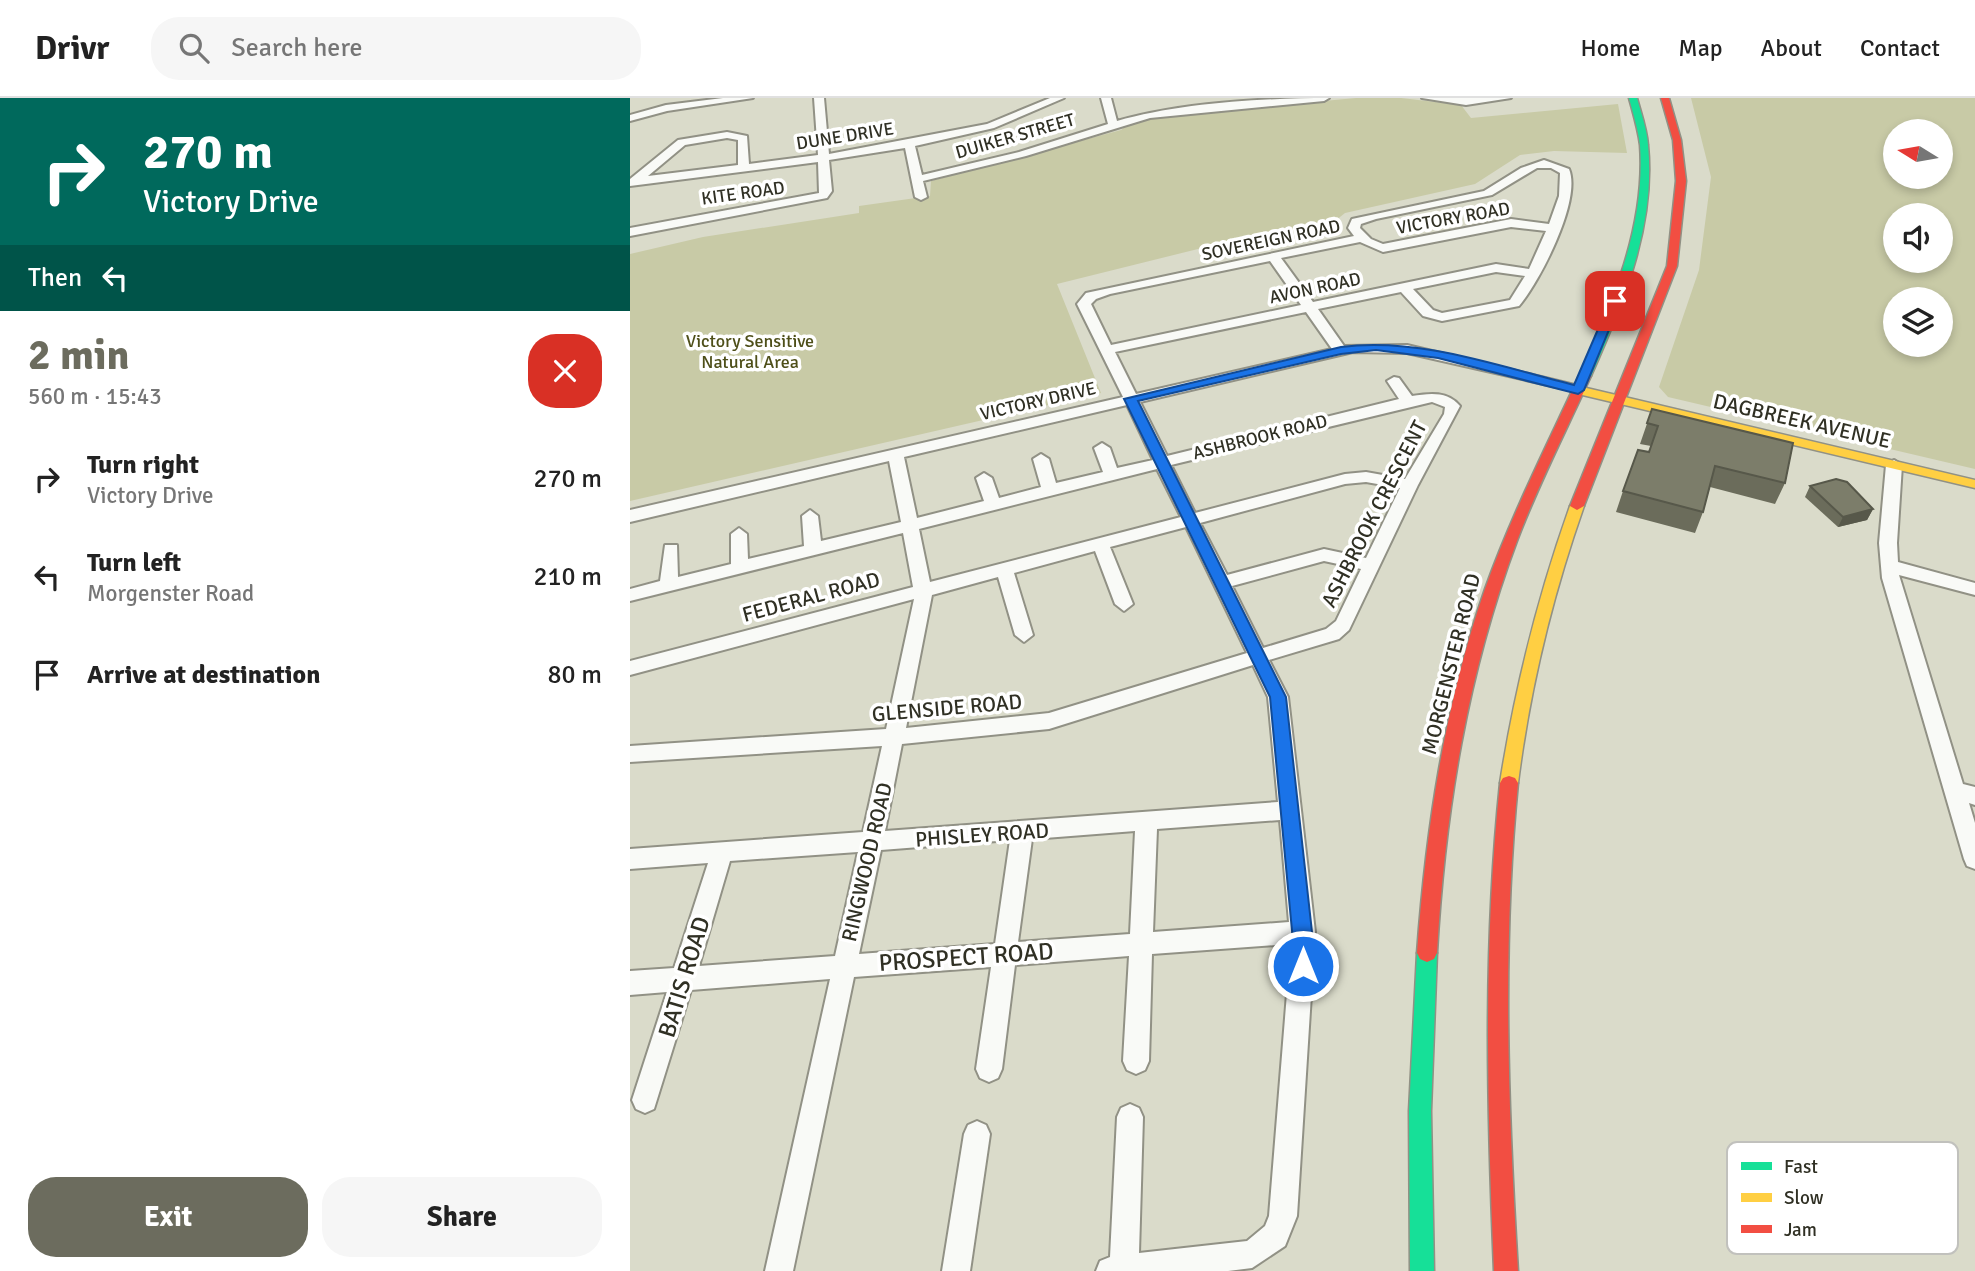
<!DOCTYPE html>
<html lang="en">
<head>
<meta charset="utf-8">
<style>
  :root { --surface:#fff; --page:#f6f6f6; --text:#222; --muted:#767676; --line:#e0e0e0; --accent:#6c6c5e }
  body { margin:0; font-family:Signika,sans-serif; background:var(--page); color:var(--text); height:100vh; display:flex; flex-direction:column; font-size:26px; white-space:nowrap }
  * { box-sizing:border-box; margin:0 }
  p { font-size:23px; color:var(--muted) }
  .icon { flex:none; width:38px; height:38px; fill:none; stroke:currentColor; stroke-width:2; stroke-linecap:round; stroke-linejoin:round }
  .map { position:relative; flex:1; overflow:hidden }
  .panel { display:flex; flex-direction:column; background:var(--surface); width:630px }
  .panel>* { flex:none }
  .banner { background:#00695c; color:#fff; overflow:hidden }
  .needle { width:46px; rotate:281deg }
  .tools { position:absolute; left:1253px; top:21px; display:grid; gap:14px }
  .tools a { display:grid; place-items:center; width:70px; height:70px; border-radius:50%; background:var(--surface); box-shadow:0 4px 10px #0003; font-size:35px }
  .pin { position:absolute; display:grid; place-items:center; width:60px; height:60px; color:#fff; margin:-30px; border-radius:14px; box-shadow:0 4px 10px #0006 }
  .me { position:absolute; width:77px; margin:-38px; rotate:0deg; stroke-linejoin:round; filter:drop-shadow(0 0 5px #0008) }
  .turn { display:flex; align-items:center; gap:24px; height:147px; padding:0 28px; font-size:32px }
  .turn .icon { width:91px; height:91px; stroke-width:2.5 }
  .turn b { display:block; font-size:49px; line-height:60px }
  .then { display:flex; align-items:center; height:66px; padding:0 28px; background:#0003; gap:14px; font-size:26px }
  .round { display:grid; place-items:center; flex:none; width:74px; height:74px; border-radius:28px; background:var(--page) }
  .headline { display:flex; align-items:center; justify-content:space-between; height:119px; padding:0 28px }
  h1 { font-size:42px; font-weight:700; line-height:52px; color:var(--accent) }
  .action { display:flex; gap:14px; margin-top:auto; padding:14px 28px }
  .action a { flex:1; height:80px; border-radius:28px; background:var(--accent); color:#fff; font-size:28px; font-weight:700; line-height:80px; text-align:center }
  .action a+a { background:var(--page); color:var(--text) }
  ul { padding:0; list-style:none }
  li { display:flex; align-items:center; gap:21px; height:98px; padding:0 28px }
  li div { flex:1 }
  li b { display:block; font-size:26px }
  li em { font-style:normal }
  header { display:flex; align-items:center; gap:42px; box-sizing:border-box; height:98px; padding:0 35px; background:var(--surface); border-bottom:2px solid var(--line) }
  header strong { font-size:33px }
  nav { display:flex; gap:38px; margin-inline-start:auto; font-size:24px }
  .search { width:490px; height:63px; background:var(--page); display:flex; align-items:center; gap:18px; box-sizing:border-box; padding:0 24px; border-radius:28px; color:var(--muted); font-size:26px }
  main { display:flex; flex:1; min-height:0 }
  .map>svg:first-child { display:block }
  .green { fill:#c8caa6; fill-rule:evenodd }
  .lines { fill:none; stroke-linecap:round; stroke-linejoin:round }
  .street-casing { stroke:#919185; stroke-width:4 }
  .fast-casing { stroke:#919185; stroke-width:3 }
  .slow-casing { stroke:#919185; stroke-width:3 }
  .jam-casing { stroke:#919185; stroke-width:3 }
  .street { fill:#f9faf7; fill-rule:evenodd }
  .fast { fill:#16e098; fill-rule:evenodd }
  .slow { fill:#ffcf43; fill-rule:evenodd }
  .jam { fill:#f24e42; fill-rule:evenodd }
  .wall { fill:#6b6c5b }
  .shaded-wall { fill:#57584a }
  .building { fill:#7c7d6a; stroke:#57584a; stroke-width:2 }
  .route { fill:#1a73e8; stroke:#114b97; stroke-width:2 }
  .labels { text-anchor:middle; dominant-baseline:central; stroke-width:7; stroke-linejoin:round; paint-order:stroke }
  .far-street-label { font-size:18px; fill:#303024; stroke:#fff }
  .far-park-label { font-size:18px; fill:#4e4f19; stroke:#fff }
  .street-label { font-size:21px; fill:#303024; stroke:#fff }
  .near-street-label { font-size:24px; fill:#303024; stroke:#fff }
  .key { fill:#fff; stroke:#c1c1bd; stroke-width:2 }
  .key-label { font-size:19px; fill:#303024 }
</style>
</head>
<body>
<header>
<strong>Drivr</strong>
<div class="search"><svg class="icon" aria-label="search" viewBox="0 0 24 24"><circle cx="10" cy="10" r="6"/><path d="M15 15l6 6"/></svg>Search here</div>
<nav><a>Home</a><a>Map</a><a>About</a><a>Contact</a></nav>
</header>
<main>
<section class="panel">
<div class="banner">
<div class="turn"><svg class="icon" aria-label="right" viewBox="0 0 24 24"><path d="M7 20v-9h11M14 6l5 5-5 5"/></svg><div><b>270 m</b>Victory Drive</div></div>
<div class="then">Then<svg class="icon" aria-label="left" viewBox="0 0 24 24"><path d="M17 20v-9H6M10 6l-5 5 5 5"/></svg></div>
</div>
<div class="headline"><div><h1>2 min</h1><p>560 m · 15:43</p></div><a class="round" style="background:#d93025;color:#fff"><svg class="icon" aria-label="close" viewBox="0 0 24 24"><path d="M6 6l12 12M18 6L6 18"/></svg></a></div>
<ul>
<li><svg class="icon" aria-label="right" viewBox="0 0 24 24"><path d="M7 20v-9h11M14 6l5 5-5 5"/></svg><div><b>Turn right</b><p>Victory Drive</p></div><em>270 m</em></li>
<li><svg class="icon" aria-label="left" viewBox="0 0 24 24"><path d="M17 20v-9H6M10 6l-5 5 5 5"/></svg><div><b>Turn left</b><p>Morgenster Road</p></div><em>210 m</em></li>
<li><svg class="icon" aria-label="arrive" viewBox="0 0 24 24"><path d="M6 21V4h12l-3 4 3 4H6"/></svg><div><b>Arrive at destination</b></div><em>80 m</em></li>
</ul>
<div class="action"><a>Exit</a><a>Share</a></div>
</section>
<div class="map">
<svg width="1345" height="1173" viewBox="0 0 1345 1173">
  <rect width="100%" height="100%" fill="#dadbca"/>
  <g class="green">
    <polygon points="726,0 771,0 831,7 841,20 988,6 997,55 924,53 890,57 845,86 715,115 685,139 640,149 588,146 427,186 471,295 0,403 0,156 73,139 229,115 229,108 300,98 301,83 491,32 497,27 522,19"/>
    <path d="M1061,0H1345V371L1038,299L1029,289L1069,172L1081,79ZM1265,33H1311V79H1265ZM1265,117H1311V163H1265ZM1265,201H1311V247H1265Z"/>
  </g>
  <g class="lines">
    <g class="street-casing">
      <g id="street">
        <polygon points="93,0 123,0 37,13 0,23 0,17 36,7"/>
        <path d="M184,0H194L199,56L357,26L420,0H434L364,30L285,48L292,77L389,54L478,26L471,0H481L487,23C549,5 634,0 699,0L694,3L520,20L396,58L293,83L297,99L291,102L285,99L275,50L199,62L202,93L197,100L0,138V130L189,95L188,64L0,88V81L48,42L97,34L117,38L119,66L188,57ZM97,40L108,42V67L18,78L55,47Z"/>
        <polygon points="792,0 881,0 836,7"/>
        <path d="M914,62L939,71C952,102 910,183 889,208L812,223L793,218L771,194L688,211L714,248L777,247L953,289V295L777,255L723,254L510,304L537,358L769,301L757,283L764,279L769,280L782,298C800,295 818,293 830,308L788,387L719,532L709,541L639,562L658,599L685,834L667,1118L655,1148L622,1170L598,1173H466L470,1163L480,1159L487,1019L491,1010L500,1006L509,1010L513,1019L509,1155L617,1143L635,1128L639,1118L661,846L522,856L519,963L515,972L506,976L497,972L493,963L499,858L385,867L372,971L368,980L359,984L350,980L346,971L361,869L224,879L163,1173H135L200,881L61,892L24,1011L15,1015L6,1011L2,1002L37,894L0,897V873L44,870L78,765L0,771V751L233,734L252,648L0,664V648L256,631L284,501L0,577V563L283,489L273,435L0,503V491L30,483L35,447H47L48,479L101,466V436L109,430L117,436L118,461L174,448L172,418L180,412L188,418L191,443L271,424L259,363L0,424V412L493,299L447,206L456,195L724,138L718,130L722,121L854,93L891,70ZM907,70H921L930,75L929,98L919,126L881,121L753,146L741,141L730,130L731,126L746,121L862,97ZM881,129L916,133L899,171L866,166L683,204L651,160L730,144L753,154ZM640,163L671,207L481,247L461,206L466,201L480,196ZM866,174L895,178L880,202L812,215L803,212L783,191ZM676,214L702,251L506,296L485,254ZM802,304L815,309L814,316L775,381L736,374L715,376L565,415L541,367ZM497,307L523,362L487,370L480,350L472,345L464,350L473,374L426,385L419,361L411,356L403,361L411,389L369,400L362,380L354,375L346,380L354,403L287,420L274,359ZM527,371L551,419L300,484L289,431ZM736,384L770,390L736,460L694,451L597,477L570,425L715,386ZM556,429L617,555L419,615L276,630L302,497L368,479L385,537L394,544L403,537L384,475L465,453L485,506L494,513L503,506L480,449ZM694,463L731,471L706,523L696,531L633,550L602,488ZM623,567L638,599L648,704L255,733L272,646L419,631ZM650,722L659,824L523,834L527,731ZM505,733L500,836L388,844L402,741ZM380,742L365,846L229,856L251,752ZM228,754L205,858L69,868L100,763Z"/>
        <polygon points="1264,362 1272,367 1267,445 1268,464 1345,485 1345,497 1269,477 1333,686 1345,689 1345,707 1339,705 1345,725 1345,771 1337,768 1334,761 1252,480 1249,445 1256,367"/>
        <polygon points="347,1023 356,1027 360,1036 340,1173 312,1173 334,1036 338,1027"/>
      </g>
    </g>
    <g class="fast-casing">
      <g id="fast">
        <path d="M999,0H1007C1011,15 1017,31 1018,47C1026,128 993,206 961,278L955,282L949,278C982,206 1016,128 1010,47C1008,31 1003,15 999,0Z"/>
        <polygon points="797,846 804,849 807,855 801,1013 804,1173 780,1173 779,1013 787,855 790,849"/>
      </g>
    </g>
    <g class="slow-casing">
      <g id="slow">
        <polygon points="948,288 1345,382 1345,390 944,295 942,292"/>
        <path d="M947,404L954,408C922,499 900,590 888,685L885,690L879,692L873,690L870,685C885,590 908,498 940,408Z"/>
      </g>
    </g>
    <g class="jam-casing">
      <g id="jam">
        <polygon points="1031,0 1039,0 1051,42 1056,83 1047,168 954,408 947,412 940,408 1037,168 1046,83 1043,42"/>
        <path d="M955,274L961,278C936,333 908,387 887,443C837,576 815,714 807,855L804,861L797,864L790,861L787,855C796,732 814,609 855,491C881,418 916,349 949,278Z"/>
        <path d="M879,678L885,680L888,685C872,848 878,1010 888,1173H864C857,1010 853,848 870,685L873,680Z"/>
      </g>
    </g>
    <use href="#street" class="street"/>
    <use href="#fast" class="fast"/>
    <use href="#slow" class="slow"/>
    <use href="#jam" class="jam"/>
  </g>
  <g class="wall">
    <polygon points="1022,311 1155,385 1145,406 1080,389 1073,414 1065,435 986,414 993,393 1019,354 1021,348 1010,346"/>
    <polygon points="1180,388 1243,411 1237,422 1208,429 1175,399"/>
  </g>
  <polygon class="shaded-wall" points="1243,411 1237,422 1208,429 1213,419"/>
  <g class="building">
    <polygon points="1022,311 1163,345 1155,385 1085,368 1073,414 993,393 1008,352 1019,354 1028,328 1017,325"/>
    <polygon points="1206,381 1217,384 1243,411 1213,419 1180,388"/>
  </g>
  <path class="route" d="M981,201L991,203L954,292L948,296L808,260L746,252L711,256L508,303L656,599L682,834V868L680,875L673,878L666,875L640,599L494,301L711,249C789,239 868,268 944,287Z"/>
  <g class="labels">
    <g class="far-street-label">
      <text transform="translate(215 38) rotate(-9)">DUNE DRIVE</text>
      <text transform="translate(385 38) rotate(-16)">DUIKER STREET</text>
      <text transform="translate(113 95) rotate(-8)">KITE ROAD</text>
      <text transform="translate(823 120) rotate(-10)">VICTORY ROAD</text>
      <text transform="translate(641 142) rotate(-12)">SOVEREIGN ROAD</text>
      <text transform="translate(685 190) rotate(-12)">AVON ROAD</text>
      <text transform="translate(408 303) rotate(-13)">VICTORY DRIVE</text>
      <text transform="translate(630 339) rotate(-14)">ASHBROOK ROAD</text>
    </g>
    <g class="far-park-label">
      <text x="120" y="243">Victory Sensitive<tspan x="120" dy="21">Natural Area</tspan></text>
    </g>
    <g class="street-label">
      <text transform="translate(1172 323) rotate(13)">DAGBREEK AVENUE</text>
      <text transform="translate(744 416) rotate(-63)">ASHBROOK CRESCENT</text>
      <text transform="translate(181 499) rotate(-15)">FEDERAL ROAD</text>
      <text transform="translate(821 566) rotate(-76)">MORGENSTER ROAD</text>
      <text transform="translate(317 610) rotate(-5)">GLENSIDE ROAD</text>
      <text transform="translate(352 737) rotate(-4)">PHISLEY ROAD</text>
      <text transform="translate(237 764) rotate(-77)">RINGWOOD ROAD</text>
    </g>
    <g class="near-street-label">
      <text transform="translate(336 859) rotate(-4)">PROSPECT ROAD</text>
      <text transform="translate(54 879) rotate(-73)">BATIS ROAD</text>
    </g>
  </g>
  <rect x="1097" y="1044" width="231" height="112" rx="10" class="key"/>
  <rect x="1111" y="1064" width="31" height="8" fill="#16e098"/>
  <rect x="1111" y="1095" width="31" height="9" fill="#ffcf43"/>
  <rect x="1111" y="1127" width="31" height="8" fill="#f24e42"/>
  <g class="key-label">
    <text x="1154" y="1075">Fast</text>
    <text x="1154" y="1106">Slow</text>
    <text x="1154" y="1138">Jam</text>
  </g>
</svg>
<div class="tools">
<a><svg class="needle" viewBox="-14 -14 28 28"><path d="M0-13l5 13h-10z" fill="#e53935"/><path d="M0 13l5-13h-10z" fill="#767676"/></svg></a>
<a><svg class="icon" aria-label="sound" viewBox="0 0 24 24"><path d="M4 9h4l5-4v14l-5-4H4zM17 9q2 3 0 6"/></svg></a>
<a><svg class="icon" aria-label="layers" viewBox="0 0 24 24"><path d="M12 4l9 5-9 5-9-5zM3 14l9 5 9-5"/></svg></a>
</div>
<div class="pin" style="left:985px;top:203px;background:#d93025"><svg class="icon" aria-label="arrive" viewBox="0 0 24 24"><path d="M6 21V4h12l-3 4 3 4H6"/></svg></div>
<svg class="me" style="left:673px;top:868px" viewBox="-20 -20 40 40"><circle r="17" fill="#1a73e8" stroke="#fff" stroke-width="3"/><path d="M0-11L8 9 0 5-8 9z" fill="#fff"/></svg>
</div>
</main>
</body>
</html>
